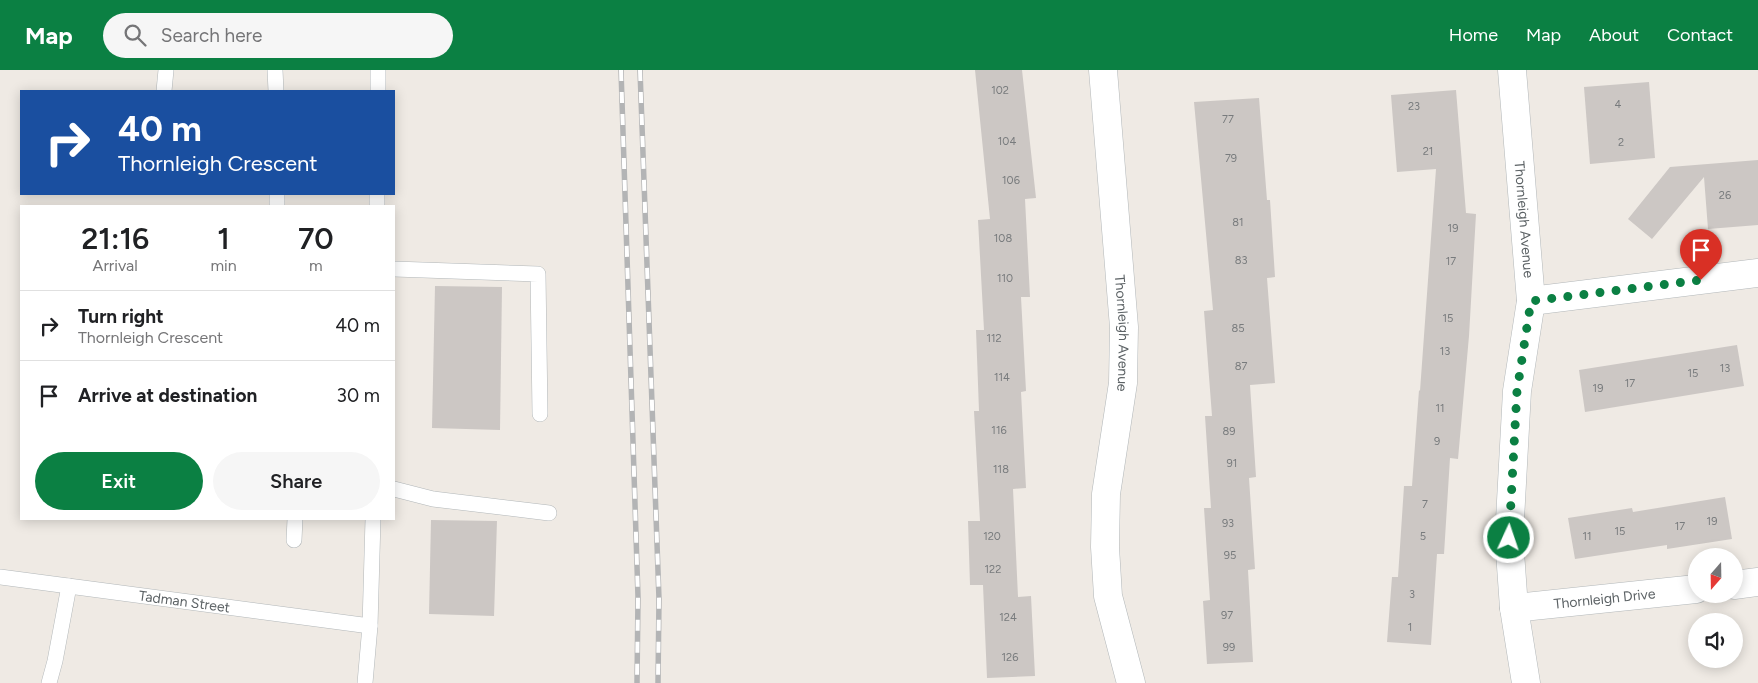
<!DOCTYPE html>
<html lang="en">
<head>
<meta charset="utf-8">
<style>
  :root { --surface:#fff; --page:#f6f6f6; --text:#202124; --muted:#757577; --line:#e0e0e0; --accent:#0b8043 }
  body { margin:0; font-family:Figtree,sans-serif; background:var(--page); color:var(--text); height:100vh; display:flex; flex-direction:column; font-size:19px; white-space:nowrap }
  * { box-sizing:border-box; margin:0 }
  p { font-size:16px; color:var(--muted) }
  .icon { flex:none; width:28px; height:28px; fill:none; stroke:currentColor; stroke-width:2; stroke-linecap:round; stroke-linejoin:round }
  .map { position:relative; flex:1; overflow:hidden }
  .panel { position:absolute; left:20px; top:135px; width:375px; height:315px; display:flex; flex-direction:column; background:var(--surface); border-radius:0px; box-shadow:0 2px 12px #0003 }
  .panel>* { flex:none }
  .banner { position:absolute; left:20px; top:20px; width:375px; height:105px; border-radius:0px; box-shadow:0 2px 12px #0003; background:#1a4fa0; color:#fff; overflow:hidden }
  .needle { width:32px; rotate:200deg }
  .fabs { position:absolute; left:1688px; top:478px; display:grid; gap:10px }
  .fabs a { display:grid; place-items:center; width:55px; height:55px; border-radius:50%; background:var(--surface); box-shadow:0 2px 12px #0003; font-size:25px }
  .pin { position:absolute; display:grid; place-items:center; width:42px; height:42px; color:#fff; margin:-51px -21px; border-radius:50% 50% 50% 0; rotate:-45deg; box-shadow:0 0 5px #0007 }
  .pin .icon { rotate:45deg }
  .me { position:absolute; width:55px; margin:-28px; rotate:3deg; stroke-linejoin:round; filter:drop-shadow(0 0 4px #0008) }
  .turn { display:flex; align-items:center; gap:18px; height:105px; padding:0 15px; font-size:22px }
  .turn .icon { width:65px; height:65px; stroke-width:2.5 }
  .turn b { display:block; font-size:35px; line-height:42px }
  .eta { display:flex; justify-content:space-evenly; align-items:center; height:85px; text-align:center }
  .eta b { font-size:30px; font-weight:600; line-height:35px }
  .button { display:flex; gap:10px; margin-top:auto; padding:10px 15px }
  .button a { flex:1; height:58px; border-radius:30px; background:var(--accent); color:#fff; font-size:20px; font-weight:600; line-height:58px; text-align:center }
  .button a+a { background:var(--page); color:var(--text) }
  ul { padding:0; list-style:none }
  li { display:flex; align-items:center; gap:15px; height:70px; padding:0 15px; border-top:1px solid var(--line) }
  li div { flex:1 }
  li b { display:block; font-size:19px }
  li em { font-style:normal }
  header { display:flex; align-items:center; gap:30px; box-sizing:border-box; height:70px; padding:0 25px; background:var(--accent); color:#fff }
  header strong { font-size:24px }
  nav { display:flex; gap:28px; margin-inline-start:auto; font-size:18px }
  .search { width:350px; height:45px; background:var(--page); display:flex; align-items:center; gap:12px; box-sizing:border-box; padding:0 18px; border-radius:28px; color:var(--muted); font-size:19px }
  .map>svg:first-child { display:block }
  .building { fill:#ccc7c4 }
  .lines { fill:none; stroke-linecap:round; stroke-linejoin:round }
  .service-casing { stroke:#b2b7b9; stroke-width:16 }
  .minor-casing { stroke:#b2b7b9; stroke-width:29 }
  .service { stroke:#fff; stroke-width:15 }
  .minor { stroke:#fff; stroke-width:28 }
  .rail-casing { stroke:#b3b4b5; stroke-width:5.5 }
  .rail { stroke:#fff; stroke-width:4; stroke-dasharray:11; stroke-linecap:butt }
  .route { stroke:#0b8043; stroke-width:9; stroke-dasharray:0 16.2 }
  .labels { text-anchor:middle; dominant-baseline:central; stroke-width:4.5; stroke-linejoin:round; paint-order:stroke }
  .number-label { font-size:11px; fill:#787b7d }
  .street-label { font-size:14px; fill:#5c6265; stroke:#fff }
</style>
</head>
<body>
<header>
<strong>Map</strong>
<div class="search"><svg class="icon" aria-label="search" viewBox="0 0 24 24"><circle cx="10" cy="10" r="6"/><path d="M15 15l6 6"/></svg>Search here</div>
<nav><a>Home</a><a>Map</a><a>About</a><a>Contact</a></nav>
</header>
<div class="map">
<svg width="1758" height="613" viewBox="0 0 1758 613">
  <rect width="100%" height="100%" fill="#efeae4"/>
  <g class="building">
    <polygon points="975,0 1022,0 1036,128 1025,129 1030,227 1021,227 1026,321 1021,322 1026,418 1013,419 1018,527 1031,526 1035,606 987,608 983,515 970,515 968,451 980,451 974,341 979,341 976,260 984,260 978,150 990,149"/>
    <polygon points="1649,12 1655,88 1590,94 1584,17"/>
    <polygon points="1456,20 1466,143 1476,144 1469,266 1458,389 1450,388 1444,484 1437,484 1431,575 1387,572 1392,507 1398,507 1404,416 1412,416 1419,320 1420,321 1436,99 1397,102 1391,25"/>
    <polygon points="1259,28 1267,130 1270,130 1275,207 1267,208 1275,313 1250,315 1256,407 1249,408 1255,499 1248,500 1253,592 1207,594 1203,531 1210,530 1204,438 1211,438 1205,346 1212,346 1204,241 1213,240 1194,32"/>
    <polygon points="1758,90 1758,155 1708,159 1704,107 1652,169 1628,149 1670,97"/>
    <polygon points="435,216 502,217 500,360 432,358"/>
    <polygon points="1737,275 1744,316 1585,342 1579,300"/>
    <polygon points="1725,427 1732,469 1667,479 1667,475 1575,489 1568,448 1632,438 1633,442"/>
    <polygon points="431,450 497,451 494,546 429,544"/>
  </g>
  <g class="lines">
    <g class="service-casing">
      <g id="service">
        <polyline points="275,0 276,21"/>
        <polyline points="164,21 166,0"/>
        <polyline points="378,21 378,0"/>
        <polyline points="277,124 277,136"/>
        <polyline points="377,136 377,124"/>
        <polyline points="394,199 538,204 540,344"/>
        <polyline points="394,419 433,429 549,443"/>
        <polyline points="294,470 295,449"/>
        <path id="s1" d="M0,507L370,556"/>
        <polyline points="49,613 55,591 69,516"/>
        <polyline points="365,613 370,556 373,449"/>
      </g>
    </g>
    <g class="minor-casing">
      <g id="minor">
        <path id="s2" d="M1103,0L1124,257L1123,313L1106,424L1105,477L1108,526L1131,613"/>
        <path id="s3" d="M1512,0L1531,231L1517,321L1509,468L1514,538L1526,613"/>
        <polyline points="1531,231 1758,203"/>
        <polyline points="1734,515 1758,512"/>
        <path id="s4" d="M1514,538L1696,519"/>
      </g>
    </g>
    <use href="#service" class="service"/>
    <use href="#minor" class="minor"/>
    <g class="rail-casing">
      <g id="rail">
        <polyline points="621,0 638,527 637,613"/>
        <polyline points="640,0 659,529 658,613"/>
      </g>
    </g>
    <use href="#rail" class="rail"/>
  </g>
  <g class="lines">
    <polyline class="route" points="1509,468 1517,321 1531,231 1701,210"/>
  </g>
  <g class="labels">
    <g class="number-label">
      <text x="1000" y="20">102</text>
      <text x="1618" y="34">4</text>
      <text x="1414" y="36">23</text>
      <text x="1228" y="49">77</text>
      <text x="1007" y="71">104</text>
      <text x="1621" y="72">2</text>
      <text x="1428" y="81">21</text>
      <text x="1231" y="88">79</text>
      <text x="1011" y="110">106</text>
      <text x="1725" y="125">26</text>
      <text x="1238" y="152">81</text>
      <text x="1453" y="158">19</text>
      <text x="1003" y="168">108</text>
      <text x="1241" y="190">83</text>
      <text x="1451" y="191">17</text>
      <text x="1005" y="208">110</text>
      <text x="1448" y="248">15</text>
      <text x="1238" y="258">85</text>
      <text x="994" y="268">112</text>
      <text x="1445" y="281">13</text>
      <text x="1241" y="296">87</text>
      <text x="1725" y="298">13</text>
      <text x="1693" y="303">15</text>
      <text x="1002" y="307">114</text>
      <text x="1630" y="313">17</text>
      <text x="1598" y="318">19</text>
      <text x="1440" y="338">11</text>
      <text x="999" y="360">116</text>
      <text x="1229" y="361">89</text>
      <text x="1437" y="371">9</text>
      <text x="1232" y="393">91</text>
      <text x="1001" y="399">118</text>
      <text x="1425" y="434">7</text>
      <text x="1712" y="451">19</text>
      <text x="1228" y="453">93</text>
      <text x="1680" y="456">17</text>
      <text x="1620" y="461">15</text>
      <text x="992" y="466">120</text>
      <text x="1423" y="466">5</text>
      <text x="1587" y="466">11</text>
      <text x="1230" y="485">95</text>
      <text x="993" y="499">122</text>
      <text x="1412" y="524">3</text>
      <text x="1227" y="545">97</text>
      <text x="1008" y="547">124</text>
      <text x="1410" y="557">1</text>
      <text x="1229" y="577">99</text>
      <text x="1010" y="587">126</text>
    </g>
    <g class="street-label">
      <text stroke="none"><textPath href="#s3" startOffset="150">Thornleigh Avenue</textPath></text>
      <text stroke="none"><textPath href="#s2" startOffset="264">Thornleigh Avenue</textPath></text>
      <text stroke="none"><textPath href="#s4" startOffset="91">Thornleigh Drive</textPath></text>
      <text stroke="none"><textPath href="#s1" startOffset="186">Tadman Street</textPath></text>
    </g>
  </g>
</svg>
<div class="fabs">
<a><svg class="needle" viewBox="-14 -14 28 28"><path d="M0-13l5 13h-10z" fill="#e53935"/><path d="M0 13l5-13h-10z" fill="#757577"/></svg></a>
<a><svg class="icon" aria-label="sound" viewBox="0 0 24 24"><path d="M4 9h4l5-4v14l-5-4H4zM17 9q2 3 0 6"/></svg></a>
</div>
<div class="pin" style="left:1701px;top:210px;background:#d93025"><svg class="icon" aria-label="arrive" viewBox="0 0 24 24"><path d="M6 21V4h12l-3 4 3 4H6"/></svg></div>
<svg class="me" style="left:1509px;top:468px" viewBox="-20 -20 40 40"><circle r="17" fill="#0b8043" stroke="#fff" stroke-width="3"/><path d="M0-11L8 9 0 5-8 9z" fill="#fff"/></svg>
<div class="banner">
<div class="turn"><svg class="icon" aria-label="right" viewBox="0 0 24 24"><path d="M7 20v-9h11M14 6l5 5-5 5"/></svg><div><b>40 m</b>Thornleigh Crescent</div></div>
</div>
<section class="panel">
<div class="eta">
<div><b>21:16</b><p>Arrival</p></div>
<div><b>1</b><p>min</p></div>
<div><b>70</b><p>m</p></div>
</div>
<ul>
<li><svg class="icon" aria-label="right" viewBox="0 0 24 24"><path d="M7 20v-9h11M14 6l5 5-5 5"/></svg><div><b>Turn right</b><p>Thornleigh Crescent</p></div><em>40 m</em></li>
<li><svg class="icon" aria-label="arrive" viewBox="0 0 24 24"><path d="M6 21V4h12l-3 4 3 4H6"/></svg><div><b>Arrive at destination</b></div><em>30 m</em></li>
</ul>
<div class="button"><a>Exit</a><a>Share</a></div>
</section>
</div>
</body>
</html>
